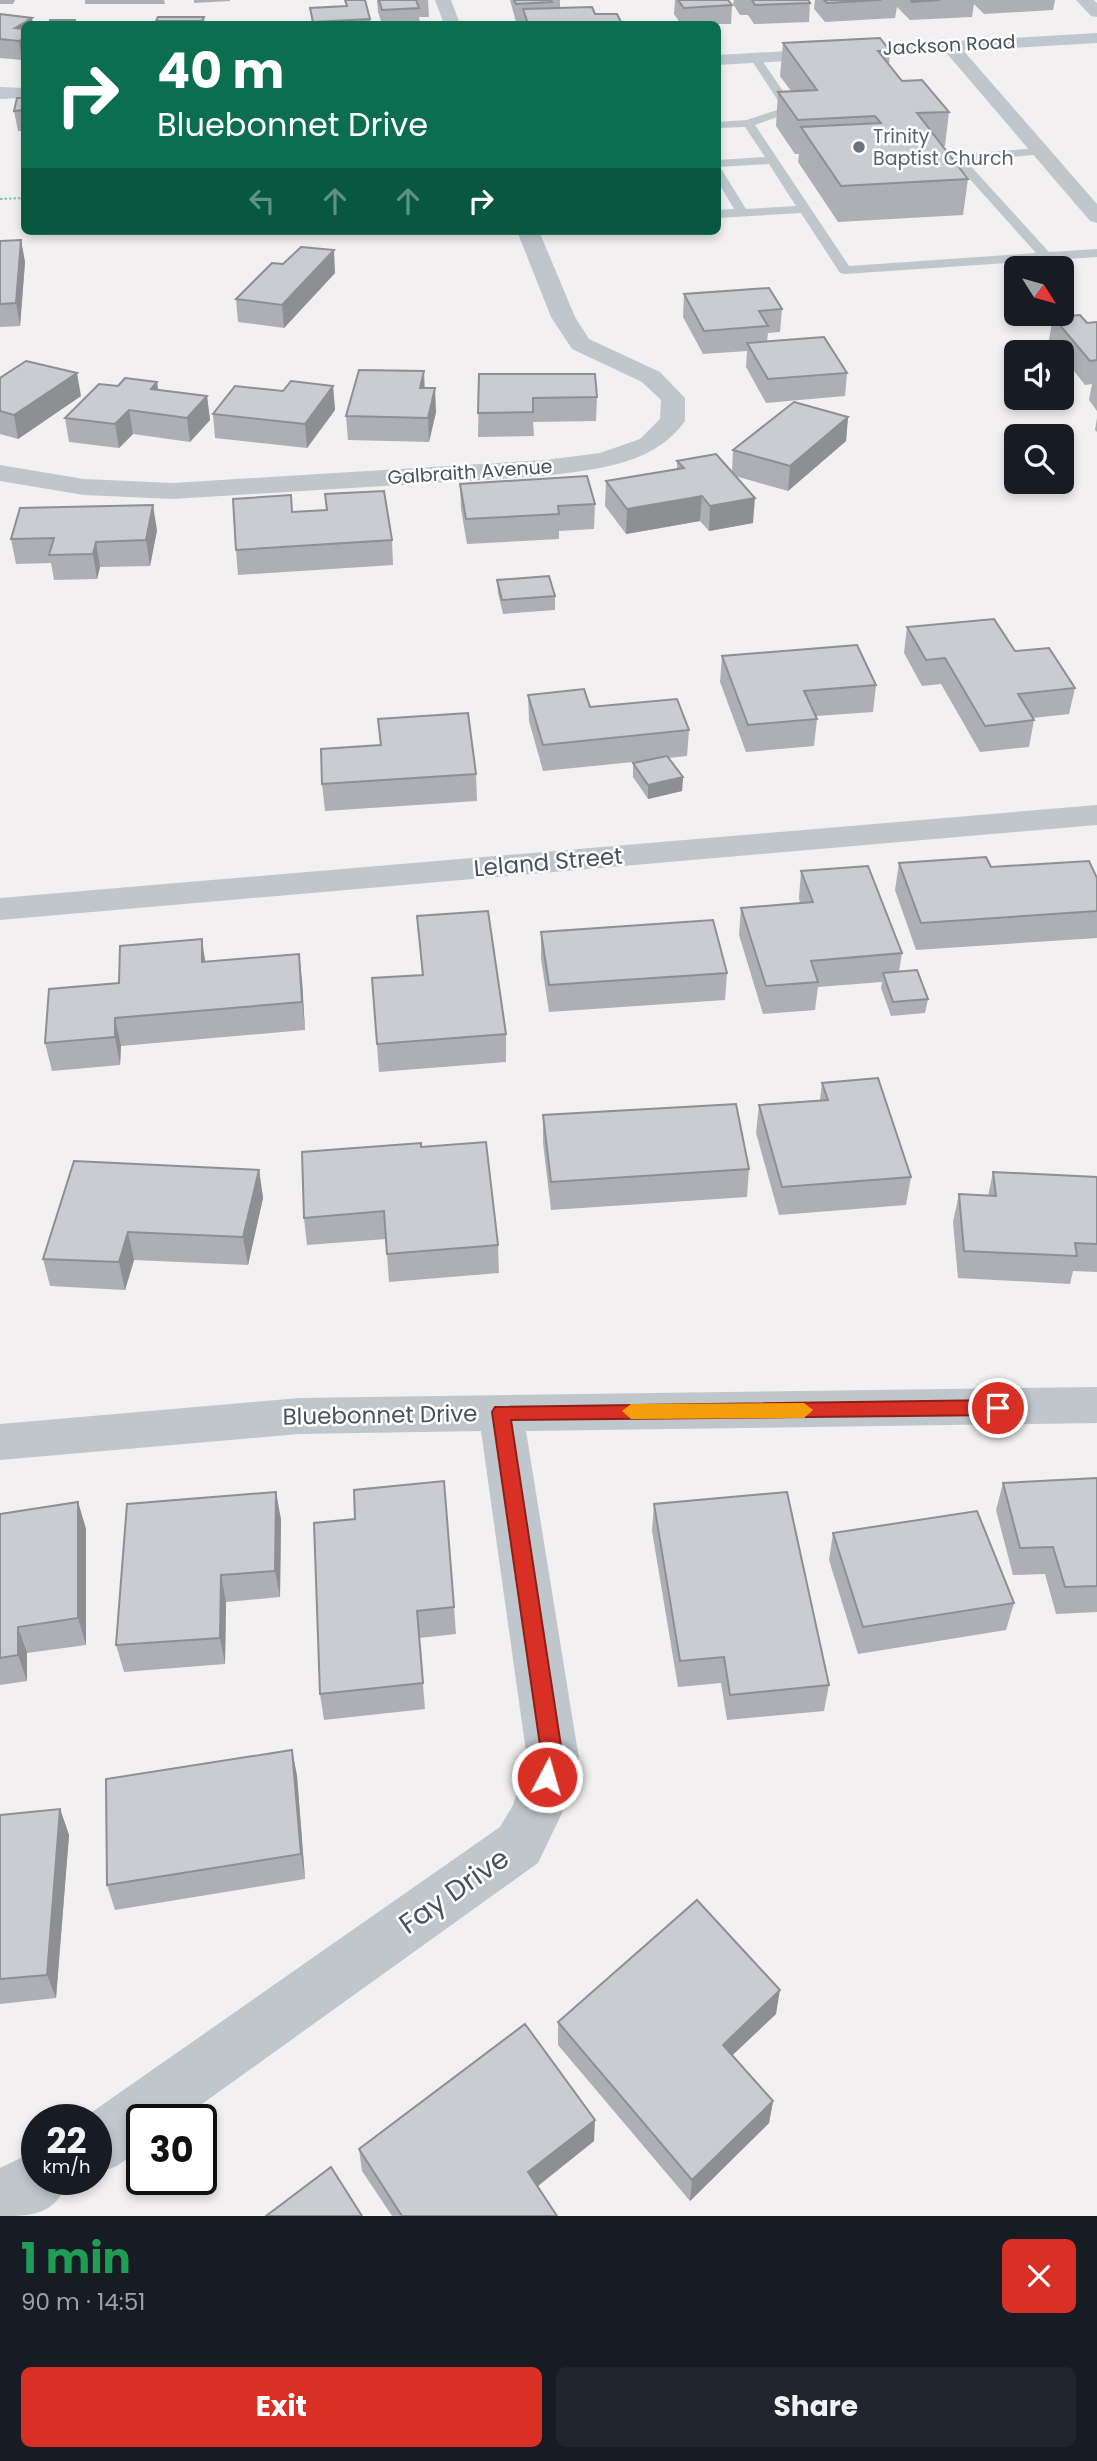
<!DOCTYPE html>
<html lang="en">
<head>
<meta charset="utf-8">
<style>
  :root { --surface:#171b24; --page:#20242c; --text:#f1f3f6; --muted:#9ea1a6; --accent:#d93025 }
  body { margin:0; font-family:Poppins,sans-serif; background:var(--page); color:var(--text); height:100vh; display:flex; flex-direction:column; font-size:26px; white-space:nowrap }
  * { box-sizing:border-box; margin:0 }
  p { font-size:23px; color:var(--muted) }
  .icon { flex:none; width:38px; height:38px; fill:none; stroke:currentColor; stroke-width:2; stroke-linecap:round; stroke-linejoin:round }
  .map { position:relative; height:2216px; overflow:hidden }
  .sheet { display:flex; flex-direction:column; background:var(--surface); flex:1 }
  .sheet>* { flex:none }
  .hud { position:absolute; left:21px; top:21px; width:700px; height:214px; border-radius:10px; box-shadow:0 4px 10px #0003; background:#0b6e4f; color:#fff; overflow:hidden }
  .needle { width:46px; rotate:127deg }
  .tools { position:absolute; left:1004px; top:256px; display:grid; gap:14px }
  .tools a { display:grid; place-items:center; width:70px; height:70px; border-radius:10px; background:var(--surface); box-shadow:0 4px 10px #0003; font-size:35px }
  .speed { position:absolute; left:21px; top:2104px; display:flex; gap:14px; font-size:35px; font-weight:700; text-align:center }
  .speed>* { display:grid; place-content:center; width:91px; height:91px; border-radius:50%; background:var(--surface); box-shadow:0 4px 10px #0003; line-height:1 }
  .speed small { font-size:18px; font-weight:400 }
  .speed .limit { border:4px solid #111; border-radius:10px; background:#fff; color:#111 }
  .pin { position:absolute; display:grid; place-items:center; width:60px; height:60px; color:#fff; margin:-30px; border:4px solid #fff; border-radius:50%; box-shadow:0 2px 7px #0007 }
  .me { position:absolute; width:77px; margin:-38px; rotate:6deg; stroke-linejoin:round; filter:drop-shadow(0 0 5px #0008) }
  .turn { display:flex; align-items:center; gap:24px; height:147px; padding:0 21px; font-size:32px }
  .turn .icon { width:91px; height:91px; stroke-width:2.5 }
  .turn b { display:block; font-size:49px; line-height:60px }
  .lanes { display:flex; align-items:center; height:66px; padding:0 21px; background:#0003; justify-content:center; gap:35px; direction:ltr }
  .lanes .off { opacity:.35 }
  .round { display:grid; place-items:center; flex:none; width:74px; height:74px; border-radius:10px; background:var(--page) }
  .overview { display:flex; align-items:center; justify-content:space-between; height:119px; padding:0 21px }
  h1 { font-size:42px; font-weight:700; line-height:52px; color:#1e9e55 }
  .cta { display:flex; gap:14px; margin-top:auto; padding:14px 21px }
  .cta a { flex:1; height:80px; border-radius:10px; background:var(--accent); color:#fff; font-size:28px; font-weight:700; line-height:80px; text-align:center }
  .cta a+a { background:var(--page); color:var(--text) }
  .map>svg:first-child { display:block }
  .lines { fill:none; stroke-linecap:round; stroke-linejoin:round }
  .path { stroke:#7dc6a4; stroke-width:2; stroke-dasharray:2.5 2; stroke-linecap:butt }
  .lane { fill:#bfc7cd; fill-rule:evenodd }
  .street { fill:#bfc7cd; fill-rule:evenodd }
  .secondary { fill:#bfc8d1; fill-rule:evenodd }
  .wall { fill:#aeafb5 }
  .shaded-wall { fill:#8d8f93 }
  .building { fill:#caccd2; stroke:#8d8f93; stroke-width:2 }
  .route { fill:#d93025; stroke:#8d1f18; stroke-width:2 }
  .slow { fill:#f59e0b }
  .worship-dot { fill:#6b7280; stroke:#fff; stroke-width:2.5 }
  .labels { text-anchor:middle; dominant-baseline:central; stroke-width:5; stroke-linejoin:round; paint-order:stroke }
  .far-street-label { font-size:19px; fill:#49525b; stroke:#fff }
  .far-worship-label { font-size:19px; fill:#5b616d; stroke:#fff; text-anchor:start }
  .street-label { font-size:23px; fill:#49525b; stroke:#fff }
  .near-street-label { font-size:28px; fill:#49525b; stroke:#fff }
</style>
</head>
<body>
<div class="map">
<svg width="1097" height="2216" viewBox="0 0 1097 2216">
  <rect width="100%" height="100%" fill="#f2f0f0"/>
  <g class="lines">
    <polyline class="path" points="0,199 24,198"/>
    <polygon class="lane" points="755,55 759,56 796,110 755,125 849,266 1036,253 951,158 957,154 1041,148 1047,152 1045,154 966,161 1049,252 1097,249 1097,257 845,274 840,273 801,213 718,218 718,210 734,209 718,182 718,169 722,170 746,209 796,206 769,164 718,167 718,160 765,157 745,127 718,128 718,122 747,120 783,108 750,58"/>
    <g class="street">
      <polygon points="435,0 451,0 460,24 444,24"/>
      <polygon points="1076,0 1094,0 1097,3 1097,17 1091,16"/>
      <polygon points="949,40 955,41 1097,204 1097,223 1090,221 943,49 940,45"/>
      <path d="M517,231H539L575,317L589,339L660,372L685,398V421C653,466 595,469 545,476L173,499L84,495L0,481V465L84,479L173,483L545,460L600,453L640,439L660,419L661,400L642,382L572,349L551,317Z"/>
      <polygon points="1097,805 1097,825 0,920 0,898"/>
      <polygon points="1097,1387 1097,1423 526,1431 579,1759 562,1813 538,1863 181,2119 142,2119 142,2148 117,2166 96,2174 96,2119 82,2119 500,1827 513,1805 527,1759 481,1431 299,1434 0,1460 0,1424 299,1398"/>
      <path d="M37,2150V2179H69C55,2215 35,2216 0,2216V2168Z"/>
    </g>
    <g class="secondary">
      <polygon points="1097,33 1097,43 718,65 718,55"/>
      <polygon points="0,87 24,88 24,98 0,99"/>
    </g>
  </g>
  <g class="wall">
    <polygon points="0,0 15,0 13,4 0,4"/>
    <polygon points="85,0 164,0 165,4 85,4"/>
    <polygon points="194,0 230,0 230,1 194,3"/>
    <polygon points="345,0 370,19 371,24 312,24 310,8 346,6"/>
    <polygon points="377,0 428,0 429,17 419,17 420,24 382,24 378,12"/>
    <polygon points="510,0 560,0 560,8 595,14 622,24 523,24 523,22 516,22"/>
    <polygon points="675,0 728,0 732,5 731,24 681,24 674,14"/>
    <polygon points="734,0 808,0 810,3 809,22 754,24 748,15 740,15 733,4"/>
    <polygon points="815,0 1055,0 1053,10 984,14 974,4 972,17 910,20 897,7 895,18 825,22 814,9"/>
    <polygon points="0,14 33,24 22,60 0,58"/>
    <polygon points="204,17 205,24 156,24 156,21"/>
    <polygon points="783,43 890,51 889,65 902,81 949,112 945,146 942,146 968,179 963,215 838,222 798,162 799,154 795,154 776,126 778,92 791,91 780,76"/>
    <polygon points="24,98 24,131 18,131 14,111"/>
    <polygon points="21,240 25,262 20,326 0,327 0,241"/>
    <polygon points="335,273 284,328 238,322 236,299"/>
    <polygon points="684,294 782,309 780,332 768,333 767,342 847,373 845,396 766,403 746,367 747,351 703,354 683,317"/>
    <polygon points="1053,317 1087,323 1097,322 1097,411 1089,400 1092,384 1085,385 1062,356 1062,352 1059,352 1049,340"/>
    <polygon points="479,374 597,397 596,421 533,422 534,436 478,437"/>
    <polygon points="0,378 81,396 18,439 0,434"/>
    <polygon points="157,382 158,390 207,396 210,420 190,442 133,434 119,448 69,442 65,418 118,386"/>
    <polygon points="333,386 335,410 307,448 215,438 213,414 283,391"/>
    <polygon points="425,388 436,412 429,442 348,440 346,416"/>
    <polygon points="848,417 846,441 788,491 735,476 753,523 709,531 700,521 626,534 605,506 606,481 677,469 677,461 732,472 733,450"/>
    <polygon points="1097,418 1097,432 1095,430"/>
    <polygon points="460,484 595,504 594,529 559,531 559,539 467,544 461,509"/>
    <polygon points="292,512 392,540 393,565 238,575 236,550"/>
    <polygon points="157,530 150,566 100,567 97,579 54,580 51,563 16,564 11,539"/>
    <polygon points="497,580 555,596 555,610 503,614 498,593"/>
    <polygon points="907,627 1015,651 1075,688 1069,714 1033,718 1034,720 1029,747 980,752 941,684 922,686 904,653"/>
    <polygon points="722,656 876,685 873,712 816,716 817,719 814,746 746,752 720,682"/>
    <polygon points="528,695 689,730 687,756 669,758 683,777 682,791 648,799 633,777 633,763 643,761 543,771 529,721"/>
    <polygon points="378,719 476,774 477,801 325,811 322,784 380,745"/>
    <polygon points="899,863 991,867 1097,878 1097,938 916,950 895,890"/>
    <polygon points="801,871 902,953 899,972 928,999 925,1013 891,1016 881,988 882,982 818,987 815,1010 763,1014 739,935 741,908 800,903 799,898"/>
    <polygon points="417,916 506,1034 506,1062 379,1072 372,978 422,975"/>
    <polygon points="541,932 727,973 725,1000 549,1012 541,959"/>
    <polygon points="205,962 302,981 305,1030 121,1046 120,1065 52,1071 45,1043 119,983"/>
    <polygon points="822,1083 911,1177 906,1205 779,1215 756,1133 759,1105 820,1100"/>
    <polygon points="543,1115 749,1169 747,1197 551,1210 543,1143"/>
    <polygon points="421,1147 498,1245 499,1273 389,1282 386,1239 307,1245 304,1218"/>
    <polygon points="259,1170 263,1198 248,1265 134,1260 125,1290 50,1286 43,1259"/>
    <polygon points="993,1172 1097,1177 1097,1272 1073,1271 1070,1284 958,1278 953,1222 959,1194 988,1196"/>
    <polygon points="1097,1478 1097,1612 1056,1614 1045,1574 1013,1575 996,1510 1003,1483"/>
    <polygon points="78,1502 86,1529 86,1645 27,1653 27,1681 0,1685 0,1514"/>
    <polygon points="654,1504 829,1685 824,1711 727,1720 721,1683 678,1687 652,1531"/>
    <polygon points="281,1519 280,1597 226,1602 225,1664 124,1672 116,1645"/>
    <polygon points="314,1523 454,1607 456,1634 419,1638 425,1709 324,1720 320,1694"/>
    <polygon points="833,1533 1014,1603 1006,1630 858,1654 829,1560"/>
    <polygon points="292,1750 297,1776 305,1879 115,1910 107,1885"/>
    <polygon points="60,1809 69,1835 56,1998 0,2004 0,1815"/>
    <polygon points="776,2014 732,2055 773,2101 769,2123 690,2201 558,2045 558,2022"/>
    <polygon points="594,2141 538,2186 557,2216 392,2216 362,2171 359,2149"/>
  </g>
  <g class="shaded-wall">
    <polygon points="32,18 33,24 24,24 24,59 22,60 19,41 15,28"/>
    <polygon points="21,240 25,262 20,326 16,303"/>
    <polygon points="334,250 335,273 284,328 282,305"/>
    <polygon points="424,371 425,395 420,388"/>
    <polygon points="77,373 81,396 18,439 14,415"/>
    <polygon points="157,382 160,406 151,389"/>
    <polygon points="333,386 335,410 307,448 305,424"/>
    <polygon points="435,388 436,412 429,442 428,418"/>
    <polygon points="207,396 210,420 190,442 187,418"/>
    <polygon points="129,410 133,434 119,448 115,424"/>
    <polygon points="848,417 846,441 788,491 790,466"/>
    <polygon points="702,496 700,521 626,534 627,509"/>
    <polygon points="755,498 753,523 709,531 710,506"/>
    <polygon points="153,505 157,530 150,566 146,540"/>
    <polygon points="96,542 100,567 97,579 93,554"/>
    <polygon points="683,777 682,791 648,799 648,785"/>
    <polygon points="202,939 206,967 202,962"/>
    <polygon points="299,954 302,981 305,1030 302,1002"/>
    <polygon points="115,1018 121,1046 120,1065 115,1037"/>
    <polygon points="259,1170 263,1198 248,1265 243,1237"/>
    <polygon points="128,1232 134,1260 125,1290 119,1262"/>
    <polygon points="276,1492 281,1519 280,1597 275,1571"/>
    <polygon points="78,1502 86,1529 86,1645 78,1618"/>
    <polygon points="221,1575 226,1602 225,1664 220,1638"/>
    <polygon points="18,1627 27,1653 27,1681 18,1655"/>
    <polygon points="292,1750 297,1776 305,1879 301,1854"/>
    <polygon points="60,1809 69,1835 56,1998 47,1975"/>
    <polygon points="780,1990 776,2014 719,2068 723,2045"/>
    <polygon points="773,2101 769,2123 690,2201 692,2180"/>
    <polygon points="595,2120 594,2141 529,2193 528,2172"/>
  </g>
  <g class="building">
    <polygon points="345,0 365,0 370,19 313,22 310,8 347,6"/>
    <polygon points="379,0 416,0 419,8 382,10"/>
    <polygon points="514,0 551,0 552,2 516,4"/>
    <polygon points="678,0 728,0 732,5 684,8"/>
    <polygon points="752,0 808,0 810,3 755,5"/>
    <polygon points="824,0 881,0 827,3"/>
    <polygon points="911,0 940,0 912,2"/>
    <polygon points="592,7 595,14 617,14 622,24 528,24 523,9"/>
    <polygon points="0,14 32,18 15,28 24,29 24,38 19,41 0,39"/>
    <polygon points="158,17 204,17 202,21 156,21"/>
    <polygon points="50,20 75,20 74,24 49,24"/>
    <polygon points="880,38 890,51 878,51 902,81 922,80 949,112 917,113 968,179 841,186 801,127 881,123 875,116 798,120 778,92 817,90 783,43"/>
    <polygon points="17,98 24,98 24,110 14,111"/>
    <polygon points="21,240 16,303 0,304 0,241"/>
    <polygon points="301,247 334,250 282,305 236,299 272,263 283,264"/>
    <polygon points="769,288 782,309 759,311 768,326 704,331 684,294"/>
    <polygon points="1080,315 1087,323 1097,322 1097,360 1090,361 1053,317"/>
    <polygon points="824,337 847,373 768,379 747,343"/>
    <polygon points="26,361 77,373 14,415 0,411 0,378"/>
    <polygon points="359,370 424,371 420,388 435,388 428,418 346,416"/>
    <polygon points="479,374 595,374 597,397 533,398 533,412 478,413"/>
    <polygon points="125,378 157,382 151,389 207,396 187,418 129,410 115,424 65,418 99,384 118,386"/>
    <polygon points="291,381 333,386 305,424 213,414 235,386 283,391"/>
    <polygon points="794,402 848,417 790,466 733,450"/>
    <polygon points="716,454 755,498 710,506 702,496 627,509 606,481 684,468 677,461"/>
    <polygon points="587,476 595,504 558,506 559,514 466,519 460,484"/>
    <polygon points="384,491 392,540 236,550 233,499 291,495 292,512 327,510 325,494"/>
    <polygon points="153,505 146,540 96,542 93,554 49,555 54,538 11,539 20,508"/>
    <polygon points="549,576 555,596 502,600 497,580"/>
    <polygon points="994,619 1015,651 1049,648 1075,688 1018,694 1034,720 985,726 945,658 926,660 907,627"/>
    <polygon points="857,645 876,685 804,691 817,719 748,725 722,656"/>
    <polygon points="584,689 590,707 677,699 689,730 543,745 528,695"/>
    <polygon points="468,713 476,774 322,784 321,749 381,745 378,719"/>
    <polygon points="667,756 683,777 648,785 633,763"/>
    <polygon points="986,857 991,867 1089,861 1097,878 1097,911 921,923 899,863"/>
    <polygon points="868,866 902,953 811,961 818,982 766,986 741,908 813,902 801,871"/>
    <polygon points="488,911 506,1034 377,1044 372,978 423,975 417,916"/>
    <polygon points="713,920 727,973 549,985 541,932"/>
    <polygon points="202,939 202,962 299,954 302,1002 115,1018 115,1037 45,1043 49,989 119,983 120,946"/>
    <polygon points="917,970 928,999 893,1002 883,973"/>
    <polygon points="878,1078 911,1177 782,1187 759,1105 828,1100 822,1083"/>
    <polygon points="736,1104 749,1169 551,1182 543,1115"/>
    <polygon points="486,1142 498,1245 387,1254 384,1211 304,1218 302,1152 421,1143 421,1147"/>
    <polygon points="74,1161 259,1170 243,1237 128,1232 119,1262 43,1259"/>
    <polygon points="993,1172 1097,1177 1097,1244 1075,1243 1077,1256 964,1251 959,1194 996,1196"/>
    <polygon points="1097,1478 1097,1586 1065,1587 1053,1547 1020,1548 1003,1483"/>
    <polygon points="444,1481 454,1607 417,1611 423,1683 320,1694 314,1523 355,1519 354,1490"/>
    <polygon points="276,1492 275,1571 221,1575 220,1638 116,1645 127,1504"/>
    <polygon points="787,1492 829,1685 730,1695 724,1657 680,1661 654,1504"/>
    <polygon points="78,1502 78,1618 18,1627 18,1655 0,1658 0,1514"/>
    <polygon points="977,1511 1014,1603 863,1627 833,1533"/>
    <polygon points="292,1750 301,1854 107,1885 106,1779"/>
    <polygon points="60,1809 47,1975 0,1979 0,1815"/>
    <polygon points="697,1900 780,1990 723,2045 773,2101 692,2180 558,2022"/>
    <polygon points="525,2024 595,2120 528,2172 557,2216 402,2216 359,2149"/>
    <polygon points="331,2167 362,2216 266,2216"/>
  </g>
  <polygon class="route" points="998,1400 1007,1408 998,1415 511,1420 563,1759 554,1784 547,1787 539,1784 536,1777 542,1759 492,1412 495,1407"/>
  <polygon class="slow" points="804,1403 813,1410 804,1418 631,1419 622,1411 631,1404"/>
  <circle class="worship-dot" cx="859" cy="147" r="7"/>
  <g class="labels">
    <g class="far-street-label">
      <text transform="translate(949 45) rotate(-3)">Jackson Road</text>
      <text transform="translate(470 472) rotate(-4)">Galbraith Avenue</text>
    </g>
    <g class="far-worship-label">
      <text x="873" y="136">Trinity<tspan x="873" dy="22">Baptist Church</tspan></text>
    </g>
    <g class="street-label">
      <text transform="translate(548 862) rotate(-5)">Leland Street</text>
      <text transform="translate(380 1415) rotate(-1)">Bluebonnet Drive</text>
    </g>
    <g class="near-street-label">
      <text transform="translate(454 1891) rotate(-35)">Fay Drive</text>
    </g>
  </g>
</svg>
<div class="tools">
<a><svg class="needle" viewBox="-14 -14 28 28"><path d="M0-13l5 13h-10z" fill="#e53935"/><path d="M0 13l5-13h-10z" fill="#9ea1a6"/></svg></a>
<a><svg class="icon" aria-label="sound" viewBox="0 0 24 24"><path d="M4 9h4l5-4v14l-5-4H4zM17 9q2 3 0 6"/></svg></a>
<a><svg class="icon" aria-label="search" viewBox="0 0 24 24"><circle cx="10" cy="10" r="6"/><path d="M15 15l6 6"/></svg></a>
</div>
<div class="speed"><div>22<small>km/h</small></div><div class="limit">30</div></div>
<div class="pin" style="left:998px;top:1408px;background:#d93025"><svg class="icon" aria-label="arrive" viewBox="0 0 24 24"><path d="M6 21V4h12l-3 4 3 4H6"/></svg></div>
<svg class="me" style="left:547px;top:1777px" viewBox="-20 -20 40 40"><circle r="17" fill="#d93025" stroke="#fff" stroke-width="3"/><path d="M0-11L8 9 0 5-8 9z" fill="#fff"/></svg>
<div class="hud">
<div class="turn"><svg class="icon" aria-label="right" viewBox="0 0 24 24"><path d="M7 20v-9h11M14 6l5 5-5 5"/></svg><div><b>40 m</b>Bluebonnet Drive</div></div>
<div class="lanes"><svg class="icon off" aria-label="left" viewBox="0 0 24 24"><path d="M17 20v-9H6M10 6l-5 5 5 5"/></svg><svg class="icon off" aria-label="ahead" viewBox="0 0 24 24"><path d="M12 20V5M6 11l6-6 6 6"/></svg><svg class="icon off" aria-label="ahead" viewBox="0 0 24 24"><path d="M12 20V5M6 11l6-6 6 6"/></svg><svg class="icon" aria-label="right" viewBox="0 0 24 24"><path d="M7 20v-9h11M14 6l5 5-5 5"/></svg></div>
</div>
</div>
<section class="sheet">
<div class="overview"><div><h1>1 min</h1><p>90 m · 14:51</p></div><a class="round" style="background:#d93025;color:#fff"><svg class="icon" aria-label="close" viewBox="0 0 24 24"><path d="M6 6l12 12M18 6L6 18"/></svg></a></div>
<div class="cta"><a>Exit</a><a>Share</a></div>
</section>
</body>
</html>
